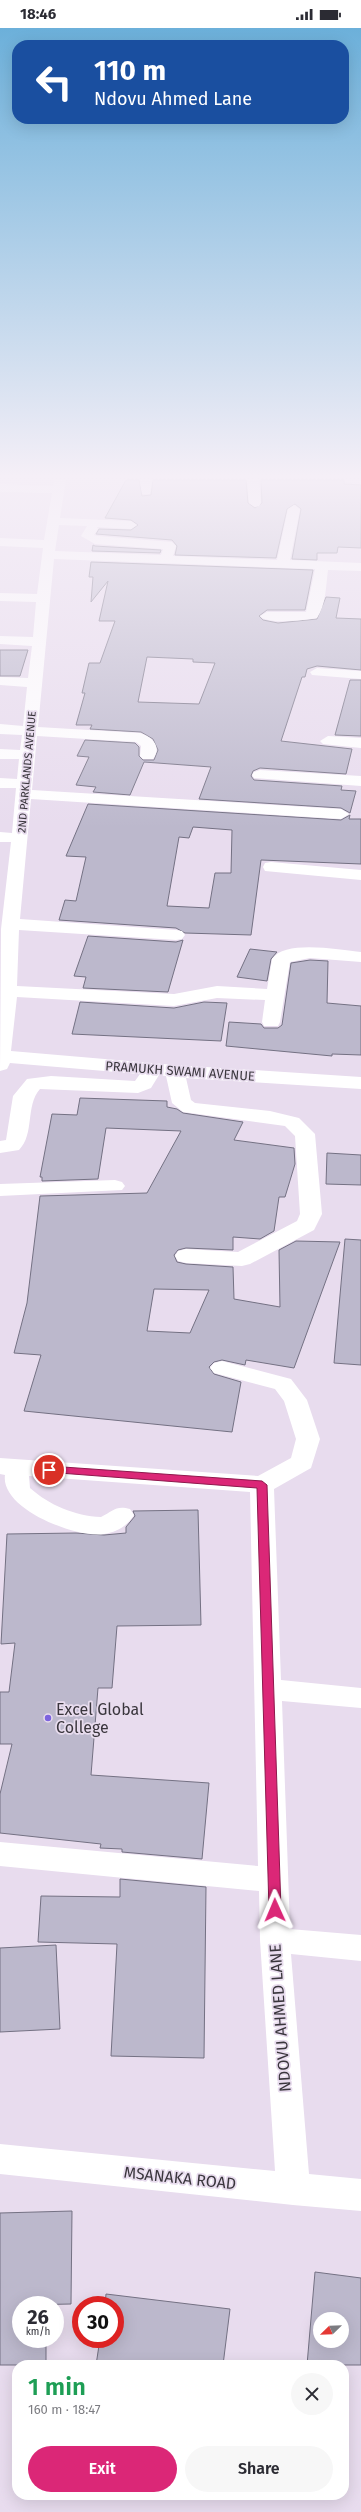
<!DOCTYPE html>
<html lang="en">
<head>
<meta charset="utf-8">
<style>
  :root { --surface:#fff; --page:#f7f7f7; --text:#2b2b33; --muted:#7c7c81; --accent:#db2777 }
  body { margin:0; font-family:"Fira Sans",sans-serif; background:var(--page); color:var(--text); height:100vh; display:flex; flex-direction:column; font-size:15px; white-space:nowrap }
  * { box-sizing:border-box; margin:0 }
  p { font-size:13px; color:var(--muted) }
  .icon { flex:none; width:22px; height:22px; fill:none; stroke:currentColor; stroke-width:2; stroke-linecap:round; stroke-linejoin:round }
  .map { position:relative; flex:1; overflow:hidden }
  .drawer { position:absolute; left:12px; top:2332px; width:337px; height:140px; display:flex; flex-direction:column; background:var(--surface); border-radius:16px; box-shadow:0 4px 16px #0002 }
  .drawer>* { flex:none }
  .guide { position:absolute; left:12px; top:12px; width:337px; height:84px; border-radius:16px; box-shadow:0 4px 16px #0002; background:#1a4fa0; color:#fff; overflow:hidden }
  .needle { width:26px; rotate:247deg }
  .fabs { position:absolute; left:313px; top:2284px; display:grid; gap:8px }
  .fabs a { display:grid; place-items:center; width:36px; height:36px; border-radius:50%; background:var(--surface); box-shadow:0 4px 16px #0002; font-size:20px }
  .speed { position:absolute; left:12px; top:2268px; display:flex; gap:8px; font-size:20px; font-weight:700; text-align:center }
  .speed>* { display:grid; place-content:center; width:52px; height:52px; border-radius:50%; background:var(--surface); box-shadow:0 4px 16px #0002; line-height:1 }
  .speed small { font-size:10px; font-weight:400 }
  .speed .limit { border:6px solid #d22; background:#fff; color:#111 }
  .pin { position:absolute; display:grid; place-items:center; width:34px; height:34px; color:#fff; margin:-17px; border:2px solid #fff; border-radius:50%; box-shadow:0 1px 4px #0007 }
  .me { position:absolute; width:44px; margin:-22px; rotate:359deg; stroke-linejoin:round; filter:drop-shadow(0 0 3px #0008) }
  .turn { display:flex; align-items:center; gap:14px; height:84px; padding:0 16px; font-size:18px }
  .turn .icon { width:52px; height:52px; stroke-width:2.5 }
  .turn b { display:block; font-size:28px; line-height:34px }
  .round { display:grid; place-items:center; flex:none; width:42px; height:42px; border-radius:21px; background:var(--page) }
  .headline { display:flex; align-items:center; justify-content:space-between; height:68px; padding:0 16px }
  h1 { font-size:24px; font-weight:600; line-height:30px; color:#1e9e55 }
  .action { display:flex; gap:8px; margin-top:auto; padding:8px 16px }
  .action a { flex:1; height:46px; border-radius:24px; background:var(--accent); color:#fff; font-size:16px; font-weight:600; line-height:46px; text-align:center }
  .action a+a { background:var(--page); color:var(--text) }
  .status { display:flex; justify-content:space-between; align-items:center; height:28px; padding:0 20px; background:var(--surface); direction:ltr }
  .status svg { height:11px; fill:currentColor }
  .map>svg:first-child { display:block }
  .building { fill:#bcb8cc; stroke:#747183; fill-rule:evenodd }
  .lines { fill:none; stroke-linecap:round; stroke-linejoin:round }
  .minor { fill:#fff; fill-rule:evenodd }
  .route { fill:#db2777; stroke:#8e194d }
  .poi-dot { fill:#7c63de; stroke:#e8dcee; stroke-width:1.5 }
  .labels { text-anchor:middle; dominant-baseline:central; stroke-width:3.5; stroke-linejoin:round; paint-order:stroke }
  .far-street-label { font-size:11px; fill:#3a363d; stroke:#e8dcee }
  .street-label { font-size:13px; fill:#3a363d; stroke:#e8dcee }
  .near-poi-label { font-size:16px; fill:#3a363d; stroke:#e8dcee; text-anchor:start }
  .near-street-label { font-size:16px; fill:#3a363d; stroke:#e8dcee }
</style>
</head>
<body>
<div class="status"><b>18:46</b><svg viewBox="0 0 49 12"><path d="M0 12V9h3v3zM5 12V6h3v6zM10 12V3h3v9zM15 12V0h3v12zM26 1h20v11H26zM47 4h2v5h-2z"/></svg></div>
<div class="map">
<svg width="361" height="2484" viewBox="0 0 361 2484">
  <rect width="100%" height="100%" fill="#e8dcee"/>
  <g class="building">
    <polygon points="126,452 139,452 142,468 151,467 153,452 246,452 248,475 255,480 262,475 261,452 344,452 344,456 361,457 361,520 338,519 337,525 317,525 317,532 292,531 301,481 295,476 287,481 276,530 175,527 177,518 172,512 96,506 99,501 131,502 138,497 131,492 105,490"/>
    <polygon points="93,517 95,518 161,522 160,525 92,523"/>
    <path d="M91,534L313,542L305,582H267L259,588L263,592L278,595L317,591L326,569L340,570L336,590L361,591V642L317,638L307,641L305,649H302L281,713L352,721L346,746L260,740L253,743L251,748L254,752L342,758L341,762L356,763L350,785L341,780L199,771L211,739L144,734L130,767L93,764L96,759L76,757L89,729L77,728L85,712L135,715L139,719V728L143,732H154L158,722L153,711L141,704L90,701L92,697H76L85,665H82L89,635H100L115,593H99L108,553L91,574L93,549H89ZM147,629L193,631V634L215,635L199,676L138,674Z"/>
    <polygon points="0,622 28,622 20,648 0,648"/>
    <polygon points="350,652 361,652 361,708 335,707"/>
    <path d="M88,776L341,792L350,787L349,791H361V836L261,832L251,907L185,905L176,900L59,892L65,872L76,873L86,829L66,828ZM193,799L232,802L231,845H215L209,880L167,878L179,809L189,810Z"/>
    <polygon points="88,908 176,914 183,912 168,964 83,960 86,949 74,948"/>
    <polygon points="250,921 277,924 271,931 267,953 237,949"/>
    <polygon points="310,932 328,933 327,975 361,978 361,1027 332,1026 332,1028 226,1018 229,994 261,996 264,1000 278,1000 282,997 291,935"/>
    <polygon points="80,974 174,980 204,974 227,975 221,1013 72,1006"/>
    <path d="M80,1070L167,1073V1079L177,1081L183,1085L243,1094L234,1112L294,1120L295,1136L285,1169H279L274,1203L260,1211L233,1209V1222L186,1220L178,1222L174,1227L177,1234L186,1236L233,1239L234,1271L280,1279L279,1222L296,1213L340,1214L294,1340L246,1332L245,1337L222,1332L214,1334L209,1339L214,1346L241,1354L232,1404L24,1383L41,1327L14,1325L27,1275L40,1168L147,1165L181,1103L106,1100L98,1151L42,1153V1149H40L52,1086L77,1087ZM154,1261L209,1262L190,1305L147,1303Z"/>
    <polygon points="327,1125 361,1127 361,1157 326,1156"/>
    <polygon points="345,1211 361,1212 361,1337 334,1335"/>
    <polygon points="198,1482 201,1597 117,1598 112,1660 98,1660 91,1747 209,1755 202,1831 122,1824 122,1821 100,1820 101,1816 0,1805 0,1766 12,1716 0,1716 0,1664 9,1664 15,1615 1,1616 7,1506 76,1505 104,1507 126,1505 126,1499 135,1488 133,1483"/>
    <polygon points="120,1851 206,1859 204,2030 111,2028 117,1916 38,1914 41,1868 120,1869"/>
    <polygon points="56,1917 60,2001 0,2004 0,1920"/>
    <polygon points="72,2183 71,2276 21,2277 21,2311 46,2311 46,2337 0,2337 0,2185"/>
    <path d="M315,2244L361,2250V2337H307ZM320,2291H342V2313H320Z"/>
    <polygon points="106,2266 230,2281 223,2337 96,2337 100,2311 115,2311 115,2277 105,2277"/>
  </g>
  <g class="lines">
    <g class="minor">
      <path d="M54,452H66L60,490L131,493L137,497L131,501L97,499L98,501L94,507L98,508L172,514L176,518L173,528L277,532L288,481L294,477L300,481L290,532L361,535V543L328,542C326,557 326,577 317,590C307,592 266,597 260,588L267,584H306L315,541L54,531L38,699L140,705C153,709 162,719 153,731H143L140,728L141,718L136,714L37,708L32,762L341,781L349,786L341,791L31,771L20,891L176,902L182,903L185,907L182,911L176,912L19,902L17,958L174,966L217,958L267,961L272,931C285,911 340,922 361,924V934L310,930L290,934L280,994L278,998H264L262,994L265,972L217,970L174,978L17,969L11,1023L175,1037L361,1049V1061L186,1050L191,1072L195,1075L270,1083L299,1090L315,1106L322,1186L314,1202L250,1236L242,1238L186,1235L178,1233L175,1228L178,1223L186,1221L238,1224L297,1193L300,1186L295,1108L285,1098L183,1084L172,1075L166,1048L159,1047L151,1060L138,1065L40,1061C25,1078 35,1106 19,1122L0,1125V1113L6,1112L13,1068L27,1051L51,1048L135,1053L140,1046L10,1035L7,1041L0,1043L1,901L11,814H0V804L12,805L16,760H0V750L17,751L19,731H0V721L20,722L22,707L0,706V696L23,698L27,659L0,657V649L28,650L32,618L0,616V608L33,609L36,574L0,573V565L37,566L43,520L0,518V510L44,512L52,465L0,464V456L53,458ZM59,497L87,498L81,508L95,516L163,521L161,527L55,523Z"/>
      <polygon points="140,452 152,452 150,466 142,466"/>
      <polygon points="247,452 259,452 261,475 259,478 255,479 249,475"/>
      <polygon points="317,640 361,643 361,651 312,647 310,644"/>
      <polygon points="328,708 361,710 361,720 323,716 320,713"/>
      <polygon points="260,742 361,748 361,758 254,750 252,747 254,744"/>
      <polygon points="271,834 361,842 361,852 265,843 263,839 265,835"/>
      <polygon points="115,1152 122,1154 125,1158 122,1162 0,1168 0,1156"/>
      <path d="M222,1333L291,1351L307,1372L320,1411L311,1440L274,1461L281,1652L361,1660V1680L282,1673L290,1901L361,1907V1933L291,1926L309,2146L361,2151V2183L293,2177L0,2146V2116L275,2143L260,1912L259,1863L0,1838V1814L258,1838L250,1464L29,1448L30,1460C49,1477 75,1488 101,1489C113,1483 116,1477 130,1481L134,1487C127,1498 117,1504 104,1506C78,1511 0,1481 5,1447L0,1446V1430L258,1448L291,1430L296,1411L284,1373L275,1361L214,1345L210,1340L214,1335Z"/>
    </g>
  </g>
  <linearGradient id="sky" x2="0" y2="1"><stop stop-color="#6cb0da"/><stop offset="0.56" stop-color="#f5eff7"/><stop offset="1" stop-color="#f5eff7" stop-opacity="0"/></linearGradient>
  <rect width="361" height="800" fill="url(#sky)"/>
  <polygon class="route" points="49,1438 262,1453 267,1457 281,1882 279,1886 270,1886 269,1882 257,1460 46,1444 46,1439"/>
  <circle class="poi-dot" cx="48" cy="1690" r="4"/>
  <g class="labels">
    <g class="far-street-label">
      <text transform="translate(27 744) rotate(-85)">2ND PARKLANDS AVENUE</text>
    </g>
    <g class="street-label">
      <text transform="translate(180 1043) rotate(4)">PRAMUKH SWAMI AVENUE</text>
    </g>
    <g class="near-poi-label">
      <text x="56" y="1681">Excel Global<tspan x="56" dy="18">College</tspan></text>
    </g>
    <g class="near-street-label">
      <text transform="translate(280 1990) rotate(-94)">NDOVU AHMED LANE</text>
      <text transform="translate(180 2150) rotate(6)">MSANAKA ROAD</text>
    </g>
  </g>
</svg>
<div class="fabs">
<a><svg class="needle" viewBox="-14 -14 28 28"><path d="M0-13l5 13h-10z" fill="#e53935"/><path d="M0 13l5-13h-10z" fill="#7c7c81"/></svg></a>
</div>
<div class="speed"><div>26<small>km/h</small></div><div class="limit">30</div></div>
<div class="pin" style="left:49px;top:1442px;background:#d93025"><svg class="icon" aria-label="arrive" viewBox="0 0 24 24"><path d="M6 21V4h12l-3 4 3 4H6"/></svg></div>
<svg class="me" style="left:275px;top:1882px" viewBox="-20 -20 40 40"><path d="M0-17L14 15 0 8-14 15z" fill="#db2777" stroke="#fff" stroke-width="4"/></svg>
<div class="guide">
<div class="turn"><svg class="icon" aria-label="left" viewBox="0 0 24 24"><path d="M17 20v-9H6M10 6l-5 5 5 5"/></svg><div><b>110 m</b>Ndovu Ahmed Lane</div></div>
</div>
<section class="drawer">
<div class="headline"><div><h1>1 min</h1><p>160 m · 18:47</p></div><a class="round"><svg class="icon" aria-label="close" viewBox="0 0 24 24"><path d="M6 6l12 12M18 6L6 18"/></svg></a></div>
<div class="action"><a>Exit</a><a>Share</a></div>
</section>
</div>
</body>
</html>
